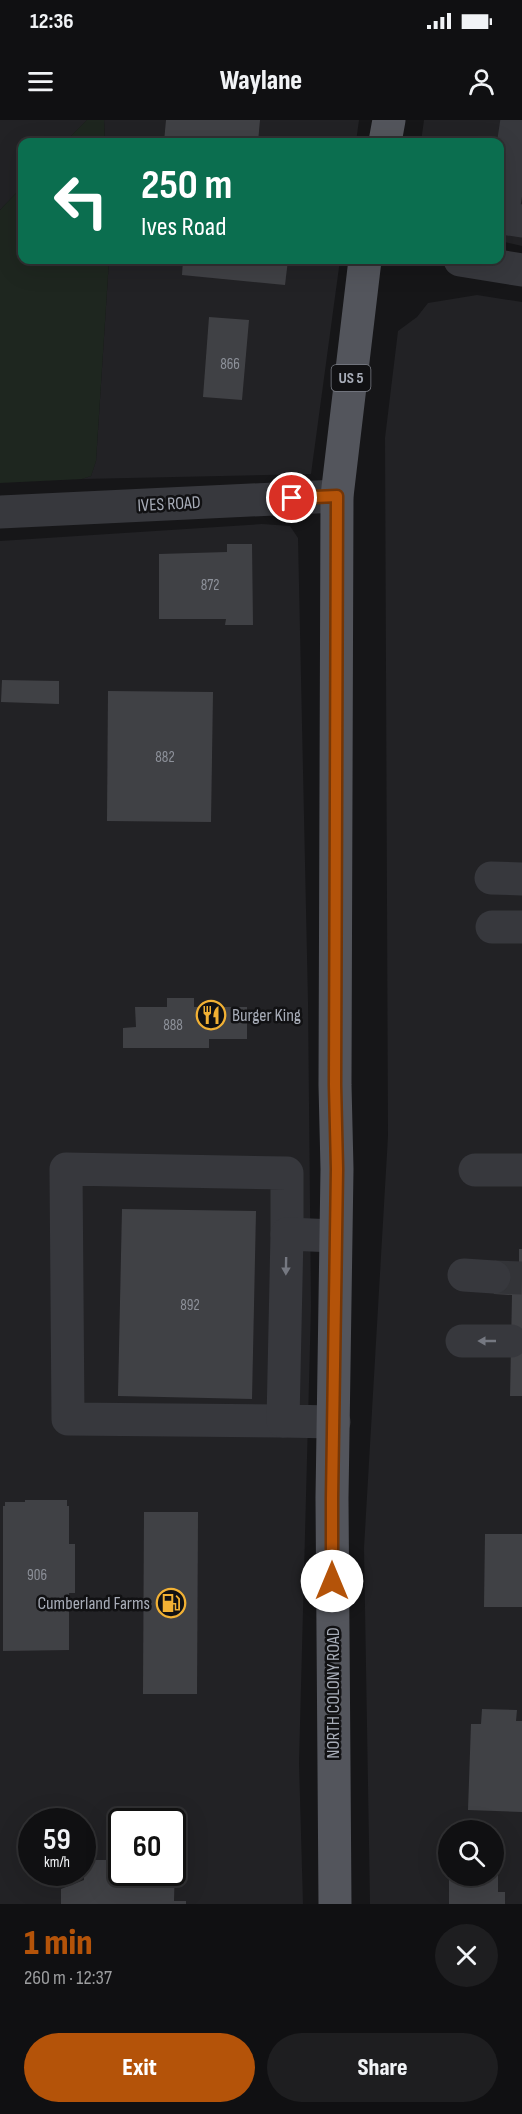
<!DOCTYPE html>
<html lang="en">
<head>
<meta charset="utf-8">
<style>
  :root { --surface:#101012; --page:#1e1e20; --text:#f1f3f6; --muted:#9c9d9f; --line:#303032; --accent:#b45309 }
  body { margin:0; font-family:"Sofia Sans Condensed",sans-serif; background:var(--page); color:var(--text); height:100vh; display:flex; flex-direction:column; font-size:22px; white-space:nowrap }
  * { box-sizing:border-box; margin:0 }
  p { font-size:20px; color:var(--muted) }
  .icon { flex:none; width:33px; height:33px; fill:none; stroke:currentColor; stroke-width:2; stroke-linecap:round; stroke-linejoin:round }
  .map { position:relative; height:1784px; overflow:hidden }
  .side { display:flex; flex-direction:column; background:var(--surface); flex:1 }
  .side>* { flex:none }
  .banner { position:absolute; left:18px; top:18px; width:486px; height:126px; border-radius:12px; box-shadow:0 6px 24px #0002,0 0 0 2px var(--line); background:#0b6e4f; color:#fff; overflow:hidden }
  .tools { position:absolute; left:438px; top:1700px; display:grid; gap:12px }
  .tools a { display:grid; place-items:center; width:66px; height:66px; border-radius:50%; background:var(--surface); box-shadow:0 6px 24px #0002,0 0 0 2px var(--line); font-size:30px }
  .speed { position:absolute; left:18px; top:1688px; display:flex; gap:12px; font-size:30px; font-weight:700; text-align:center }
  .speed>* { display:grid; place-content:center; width:78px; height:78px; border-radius:50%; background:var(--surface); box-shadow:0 6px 24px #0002,0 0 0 2px var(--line); line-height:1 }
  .speed small { font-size:15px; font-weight:400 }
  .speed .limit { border:3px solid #111; border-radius:9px; background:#fff; color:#111 }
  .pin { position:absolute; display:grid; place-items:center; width:51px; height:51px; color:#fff; margin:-26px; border:3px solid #fff; border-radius:50%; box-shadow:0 2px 6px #0007 }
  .me { position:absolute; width:66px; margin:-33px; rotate:0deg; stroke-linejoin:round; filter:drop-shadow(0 0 4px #0008) }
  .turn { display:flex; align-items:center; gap:21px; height:126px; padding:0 24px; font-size:27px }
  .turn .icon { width:78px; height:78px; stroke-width:2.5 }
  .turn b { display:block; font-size:42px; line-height:51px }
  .round { display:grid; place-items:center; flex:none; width:63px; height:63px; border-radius:32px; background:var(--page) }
  .summary { display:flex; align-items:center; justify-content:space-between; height:102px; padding:0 24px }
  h1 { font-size:36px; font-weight:800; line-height:45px; color:var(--accent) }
  .action { display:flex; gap:12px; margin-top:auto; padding:12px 24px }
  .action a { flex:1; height:69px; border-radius:36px; background:var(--accent); color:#fff; font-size:24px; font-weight:800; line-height:69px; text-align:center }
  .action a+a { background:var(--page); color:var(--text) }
  .status { display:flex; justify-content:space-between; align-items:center; height:42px; padding:0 30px; background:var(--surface); direction:ltr }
  .status svg { height:16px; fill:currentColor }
  header { display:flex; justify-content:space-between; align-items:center; height:78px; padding:0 24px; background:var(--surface); font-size:27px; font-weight:800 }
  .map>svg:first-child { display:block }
  .built { fill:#222225; fill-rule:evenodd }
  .green { fill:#1e261f }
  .building { fill:#404145 }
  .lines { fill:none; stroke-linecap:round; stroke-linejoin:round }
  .minor-tunnel { stroke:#333438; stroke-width:33; stroke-dasharray:33 16; stroke-linecap:butt }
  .minor { stroke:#37383d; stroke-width:33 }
  .major { stroke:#53555c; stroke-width:33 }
  .oneway { fill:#757881 }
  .route-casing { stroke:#753606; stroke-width:15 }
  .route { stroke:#b45309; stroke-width:10 }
  .labels { text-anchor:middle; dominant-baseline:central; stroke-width:5; stroke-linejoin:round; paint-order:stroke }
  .number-label { font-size:15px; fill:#8e929b }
  .shield { fill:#111113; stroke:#7b7e86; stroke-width:1.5 }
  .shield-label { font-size:16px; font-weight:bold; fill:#a8adb8 }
  .street-label { font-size:18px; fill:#a8adb8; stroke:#111113 }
  .poi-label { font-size:18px; fill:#a8adb8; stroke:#111113; text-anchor:start }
</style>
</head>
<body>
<div class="status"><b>12:36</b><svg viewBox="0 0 49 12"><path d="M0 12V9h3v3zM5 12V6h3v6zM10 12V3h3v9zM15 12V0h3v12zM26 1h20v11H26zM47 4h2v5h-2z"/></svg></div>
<header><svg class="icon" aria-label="menu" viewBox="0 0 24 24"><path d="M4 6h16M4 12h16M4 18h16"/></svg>Waylane<svg class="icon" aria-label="person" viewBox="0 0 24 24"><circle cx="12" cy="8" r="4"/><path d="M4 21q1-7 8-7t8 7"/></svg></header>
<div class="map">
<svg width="522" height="1784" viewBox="0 0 522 1784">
  <rect width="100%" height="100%" fill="#161618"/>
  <g class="built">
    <polygon points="0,0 87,0 65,22 22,22 22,67 0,90"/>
    <polygon points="104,0 359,0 356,22 105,22"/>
    <polygon points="424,0 522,0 522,126 500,121 500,22 421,22"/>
    <polygon points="109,140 340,140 311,354 82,359 91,356 96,341"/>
    <path d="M477,175L522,182V1784H370L364,1428L388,1016L385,318L398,211L417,197L428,183ZM448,1710H494V1755H448Z"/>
    <path d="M262,404L290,406L298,418L308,882L311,1186L299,1643L303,1784H0V421ZM32,1701H82V1752H32ZM122,1701H172V1752H122Z"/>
  </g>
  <g class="green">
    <polygon points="87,0 104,0 105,22 65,22"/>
    <polygon points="22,67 22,140 109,140 96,341 91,356 82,359 0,363 0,90"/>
  </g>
  <g class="building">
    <polygon points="166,0 260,0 258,22 164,22"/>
    <polygon points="183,140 288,140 285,165 182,155"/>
    <polygon points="209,197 249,200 242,280 203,277"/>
    <polygon points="227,424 252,424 253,505 225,505 226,499 159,499 159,434 227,432"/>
    <polygon points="2,560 59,561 59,584 1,582"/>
    <polygon points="108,571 213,572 211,702 107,701"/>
    <polygon points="167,878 194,878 194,887 247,887 247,919 209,919 209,928 123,928 123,908 136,907 135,887 167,887"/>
    <polygon points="122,1089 256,1091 252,1279 118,1276"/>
    <polygon points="519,1129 522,1129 522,1276 510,1276 512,1175 494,1174 494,1142 519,1142"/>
    <polygon points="25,1380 67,1380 67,1386 69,1386 69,1424 75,1424 75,1473 69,1473 69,1530 3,1531 3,1386 5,1386 5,1382 25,1382"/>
    <polygon points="144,1392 198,1392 197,1574 143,1574"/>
    <polygon points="485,1414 522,1414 522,1487 484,1487"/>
    <polygon points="482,1589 517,1590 516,1601 522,1601 522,1692 468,1690 471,1604 481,1604"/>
    <polygon points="84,1740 122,1740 122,1752 172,1752 172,1741 175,1741 174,1781 186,1781 186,1784 61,1784 61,1769 84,1760"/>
    <polygon points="494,1744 498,1744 498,1772 505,1772 505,1784 449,1784 449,1755 494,1755"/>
  </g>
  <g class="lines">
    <polyline class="minor-tunnel" points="494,1157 522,1158"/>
    <g class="minor">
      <polyline points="517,0 502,98 522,101"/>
      <polyline points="460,140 522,150"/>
      <polyline points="0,392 337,376"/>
      <polyline points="491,758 522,759"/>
      <polyline points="492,807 522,807"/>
      <polyline points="475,1050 522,1050"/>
      <polyline points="464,1155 494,1157"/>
      <polyline points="462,1221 511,1221"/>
      <polyline points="283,1301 68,1299 66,1049 287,1053 287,1114"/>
      <polyline points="334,1302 283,1301 287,1114 335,1116"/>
    </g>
    <g class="major">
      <polyline points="385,22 389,0"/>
      <polyline points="335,1784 332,1378 337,1049 335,965 337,376 365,140"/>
    </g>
  </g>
  <defs><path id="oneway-solid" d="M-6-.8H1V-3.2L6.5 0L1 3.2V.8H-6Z" transform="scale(1.5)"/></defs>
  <g class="oneway">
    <use href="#oneway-solid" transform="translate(286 1146) rotate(91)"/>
    <use href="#oneway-solid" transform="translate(487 1221) rotate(180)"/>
  </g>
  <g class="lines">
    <g class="route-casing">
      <polyline id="route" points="292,378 337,376 335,965 337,1049 332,1378 332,1461"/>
    </g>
    <use href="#route" class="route"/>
  </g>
  <defs>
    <g id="restaurant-ring" transform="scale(1.5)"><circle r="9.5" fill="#111113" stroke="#f2b134" stroke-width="1.5"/><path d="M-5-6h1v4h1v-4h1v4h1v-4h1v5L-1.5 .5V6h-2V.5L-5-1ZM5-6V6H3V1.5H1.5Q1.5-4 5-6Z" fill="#f2b134"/></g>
    <g id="fuel-ring" transform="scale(1.5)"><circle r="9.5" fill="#111113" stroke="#f2b134" stroke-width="1.5"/><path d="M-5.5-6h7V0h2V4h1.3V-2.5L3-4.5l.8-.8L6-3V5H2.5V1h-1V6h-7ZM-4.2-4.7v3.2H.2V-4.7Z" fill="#f2b134"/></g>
  </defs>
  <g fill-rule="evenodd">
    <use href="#restaurant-ring" x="211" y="895"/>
    <use href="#fuel-ring" x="171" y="1483"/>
  </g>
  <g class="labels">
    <g class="number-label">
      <text x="230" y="244">866</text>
      <text x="210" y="465">872</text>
      <text x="165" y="637">882</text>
      <text x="173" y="905">888</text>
      <text x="190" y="1185">892</text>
      <text x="37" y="1455">906</text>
    </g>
    <rect class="shield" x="331.5" y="245" width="39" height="26" rx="4.5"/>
    <g class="shield-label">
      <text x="351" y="258">US 5</text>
    </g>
    <g class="street-label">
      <text transform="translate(169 384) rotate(-3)">IVES ROAD</text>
      <text transform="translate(333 1573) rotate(-90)">NORTH COLONY ROAD</text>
    </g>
    <g class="poi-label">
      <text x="232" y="895">Burger King</text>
      <text x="150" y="1483" text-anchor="end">Cumberland Farms</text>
    </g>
  </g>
</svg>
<div class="tools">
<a><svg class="icon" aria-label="search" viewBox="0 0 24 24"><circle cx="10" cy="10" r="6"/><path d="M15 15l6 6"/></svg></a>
</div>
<div class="speed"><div>59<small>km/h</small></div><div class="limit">60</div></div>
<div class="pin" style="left:292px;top:378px;background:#d93025"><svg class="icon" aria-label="arrive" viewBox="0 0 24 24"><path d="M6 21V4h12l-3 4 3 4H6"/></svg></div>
<svg class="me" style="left:332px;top:1461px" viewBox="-20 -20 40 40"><circle r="19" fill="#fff"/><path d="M0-13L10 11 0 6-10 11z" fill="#b45309"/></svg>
<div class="banner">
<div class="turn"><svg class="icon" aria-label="left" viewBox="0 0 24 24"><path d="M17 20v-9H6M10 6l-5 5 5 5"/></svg><div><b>250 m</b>Ives Road</div></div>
</div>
</div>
<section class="side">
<div class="summary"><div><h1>1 min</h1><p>260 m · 12:37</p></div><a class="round"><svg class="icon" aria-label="close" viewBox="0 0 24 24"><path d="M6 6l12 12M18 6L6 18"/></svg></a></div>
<div class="action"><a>Exit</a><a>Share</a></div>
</section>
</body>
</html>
